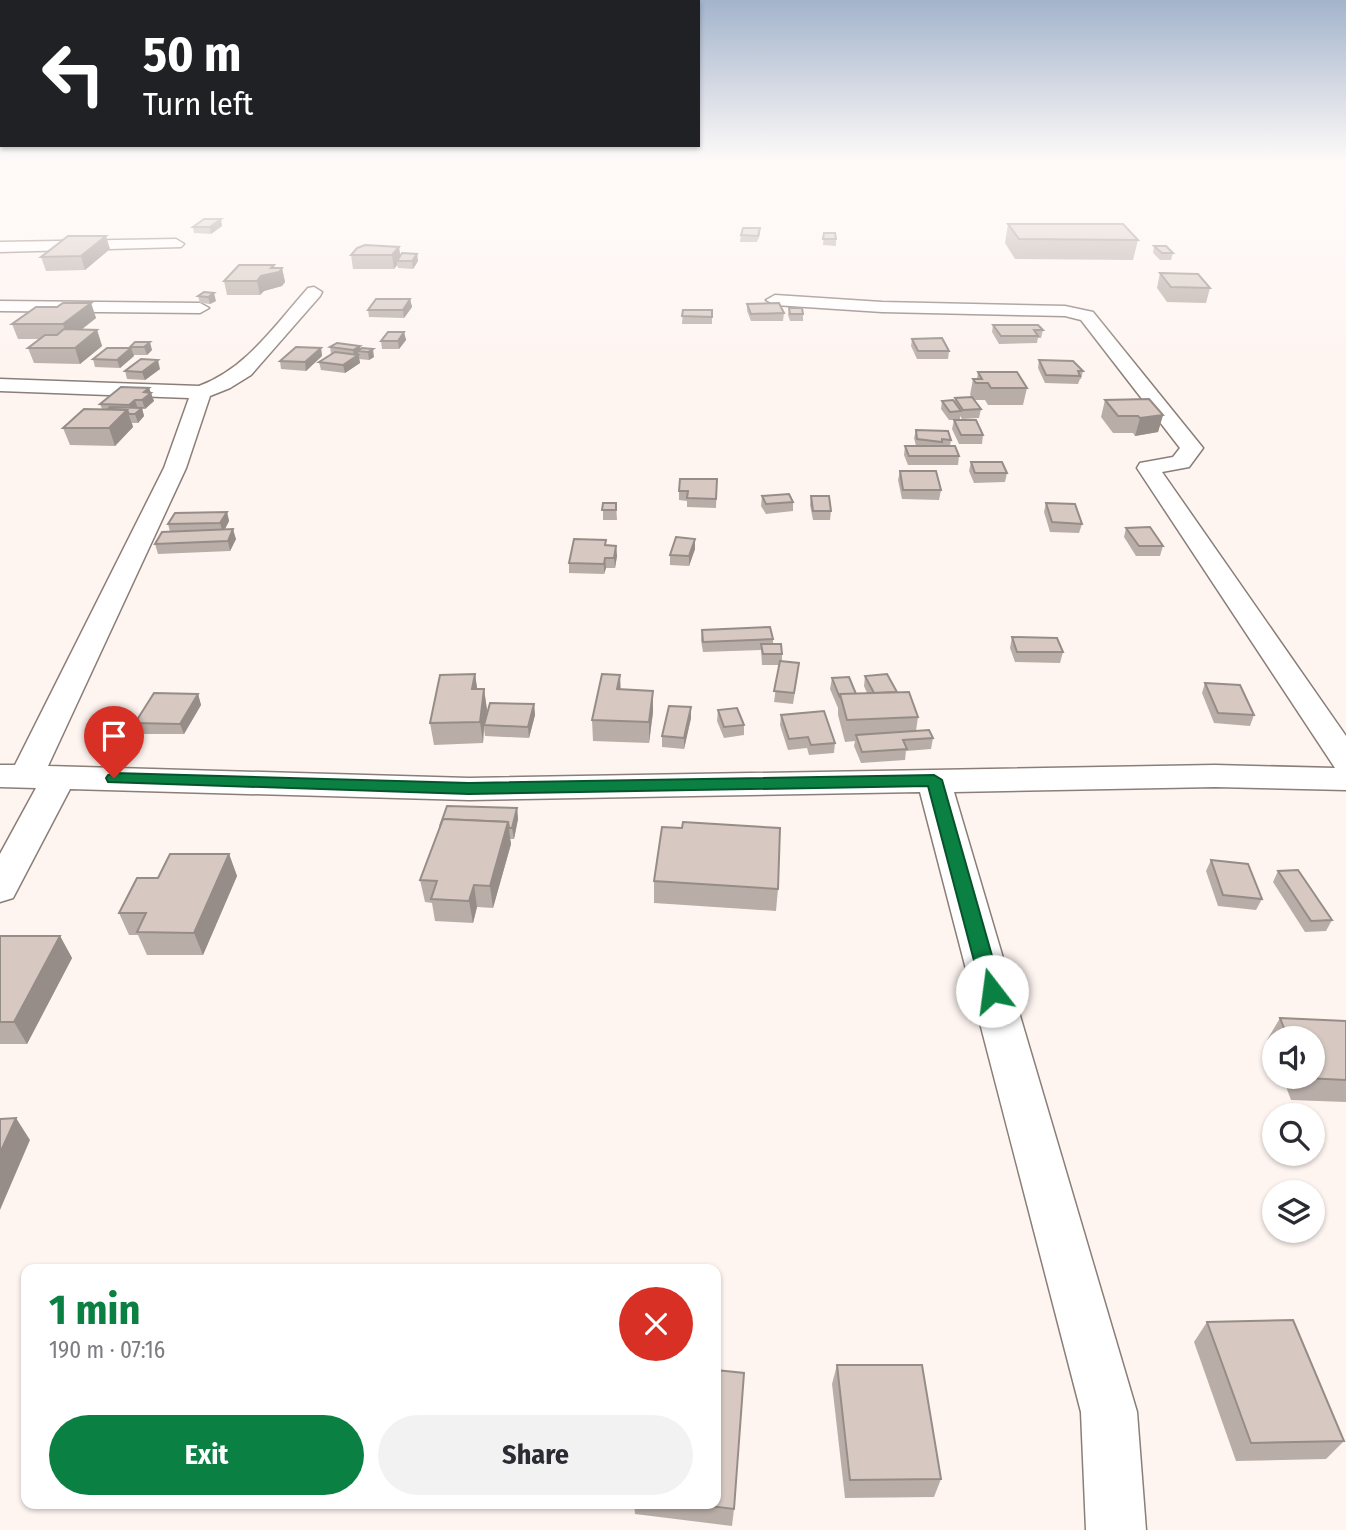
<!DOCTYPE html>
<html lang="en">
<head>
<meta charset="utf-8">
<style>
  :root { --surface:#fff; --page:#f2f2f3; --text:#2b2b33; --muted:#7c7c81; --accent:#0b8043 }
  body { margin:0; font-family:"Fira Sans Condensed",sans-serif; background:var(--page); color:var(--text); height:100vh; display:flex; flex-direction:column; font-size:26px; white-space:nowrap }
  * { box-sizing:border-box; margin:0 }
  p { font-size:23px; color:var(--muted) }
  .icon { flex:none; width:38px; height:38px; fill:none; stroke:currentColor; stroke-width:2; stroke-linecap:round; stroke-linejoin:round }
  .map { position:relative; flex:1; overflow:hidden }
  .panel { position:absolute; left:21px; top:1264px; width:700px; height:245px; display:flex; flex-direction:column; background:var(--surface); border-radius:14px; box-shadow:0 2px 5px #0004 }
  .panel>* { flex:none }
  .hud { position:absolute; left:0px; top:0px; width:700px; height:147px; box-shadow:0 2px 5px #0004; background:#202124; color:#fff; overflow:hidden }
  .fabs { position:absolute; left:1262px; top:1026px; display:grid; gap:14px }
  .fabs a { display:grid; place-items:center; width:63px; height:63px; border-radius:50%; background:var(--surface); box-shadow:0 2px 5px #0004; font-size:35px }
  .pin { position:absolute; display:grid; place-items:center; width:60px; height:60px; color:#fff; margin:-72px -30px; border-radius:50% 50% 50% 0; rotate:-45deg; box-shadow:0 0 7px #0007 }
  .pin .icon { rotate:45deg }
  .me { position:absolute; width:77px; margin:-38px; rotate:345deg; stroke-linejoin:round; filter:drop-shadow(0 0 5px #0008) }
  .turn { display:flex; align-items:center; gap:24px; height:147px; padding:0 28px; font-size:32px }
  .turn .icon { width:91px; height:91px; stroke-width:2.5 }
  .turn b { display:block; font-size:49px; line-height:60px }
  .round { display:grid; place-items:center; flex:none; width:74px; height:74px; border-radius:37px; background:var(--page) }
  .summary { display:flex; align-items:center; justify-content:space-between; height:119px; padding:0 28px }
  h1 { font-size:42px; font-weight:700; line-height:52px; color:var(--accent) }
  .primary-button { display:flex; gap:14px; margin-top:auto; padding:14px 28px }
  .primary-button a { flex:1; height:80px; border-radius:42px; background:var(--accent); color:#fff; font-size:28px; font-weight:700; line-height:80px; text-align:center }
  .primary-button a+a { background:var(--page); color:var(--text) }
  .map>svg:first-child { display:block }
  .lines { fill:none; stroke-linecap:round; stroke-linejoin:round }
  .street-casing { stroke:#8b7e78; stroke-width:3 }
  .street { fill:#fff; fill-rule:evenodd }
  .wall { fill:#b9ada7 }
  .shaded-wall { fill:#968d88 }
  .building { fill:#d7c9c2; stroke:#968d88; stroke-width:2 }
  .route { fill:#0b8043; stroke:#07532c; stroke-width:2 }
</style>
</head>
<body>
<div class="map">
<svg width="1346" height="1530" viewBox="0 0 1346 1530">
  <rect width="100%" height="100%" fill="#fef5f1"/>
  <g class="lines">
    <g class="street-casing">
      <g id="street">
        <polygon points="176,239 184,244 181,247 0,252 0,242"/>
        <path d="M314,287L322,292L320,296L251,375L230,388L210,396L186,468L48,766L469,778L1215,765L1335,768L1137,468L1140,463L1173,457L1180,448L1081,320L1065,316L882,312L775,305L766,300L775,295L882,302L1065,306L1093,312L1203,448L1189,467L1162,472L1346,736V790L1215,787L954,792L1137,1412L1146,1530H1086L1081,1412L920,792L469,800L70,789L13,898L0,902V854L36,788L0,787V765H15L164,468L189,398L0,391V379L199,386C246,369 275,325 308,288Z"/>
        <polygon points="0,301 200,303 209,308 200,313 0,311"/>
      </g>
    </g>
    <use href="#street" class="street"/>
  </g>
  <g class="wall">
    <polygon points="1008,224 1138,240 1133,260 1015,259 1005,243"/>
    <polygon points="222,226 211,234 194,233 193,227"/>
    <polygon points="760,228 760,235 757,242 740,242 741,235"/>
    <polygon points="824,233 836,239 836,246 823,245"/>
    <polygon points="1154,246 1173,253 1171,260 1160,260 1153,253"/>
    <polygon points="399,247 400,257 417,254 418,261 413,269 398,268 397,265 394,269 353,269 351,255"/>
    <polygon points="110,249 85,270 46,271 41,257"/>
    <polygon points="274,265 274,268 282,268 285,282 282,286 264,291 260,295 227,295 224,281"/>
    <polygon points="1160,273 1210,288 1206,303 1167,302 1157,288"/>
    <polygon points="204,292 216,301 210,304 200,303 198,296"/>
    <polygon points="410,299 412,307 404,318 369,317 368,310"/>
    <polygon points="91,303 96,318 81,330 97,330 102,346 80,364 34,363 28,348 39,339 18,339 12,324 57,307"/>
    <polygon points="747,304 784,313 783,321 751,321 747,311"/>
    <polygon points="789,308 803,314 803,321 790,321 788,315"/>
    <polygon points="683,310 712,310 712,324 682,324"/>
    <polygon points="993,325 1043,330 1041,338 1038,338 1037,343 999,344 992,332"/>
    <polygon points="404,332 406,340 399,349 382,349 381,341"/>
    <polygon points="912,339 949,351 948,359 917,359 911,346"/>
    <polygon points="135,342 152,350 147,355 133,355 134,356 120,368 95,367 93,359 131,348 130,347"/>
    <polygon points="330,347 360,349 362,348 374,357 369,360 359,359 360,363 345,373 321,370 319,362 331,354"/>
    <polygon points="321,348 322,356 306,371 281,369 280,361"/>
    <polygon points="1039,360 1083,371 1081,379 1080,379 1078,384 1045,383 1038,368"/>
    <polygon points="160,369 145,380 127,379 125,371"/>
    <polygon points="978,372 1027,388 1023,405 988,405 985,400 974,400 981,409 979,418 962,419 960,416 960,420 983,435 982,444 959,444 952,429 954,420 949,420 941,409 942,401 954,402 955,398 972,397 970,395 973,379 977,379"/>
    <polygon points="149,388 154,401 145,409 142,409 144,416 138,423 132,423 133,427 115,446 70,445 63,428 102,409 100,404"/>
    <polygon points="1105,400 1163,415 1158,432 1135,436 1133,433 1113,433 1101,417"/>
    <polygon points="916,430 951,440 950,446 959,456 958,465 908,465 904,455 905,446 916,446 914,438"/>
    <polygon points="971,462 1007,473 1005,482 974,483 969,471"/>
    <polygon points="900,471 941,490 939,500 902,499 898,480"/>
    <polygon points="717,479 716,508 687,507 687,501 679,500 679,491"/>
    <polygon points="762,496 793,502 793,511 766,514 761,506"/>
    <polygon points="811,496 831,511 830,520 813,520 810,505"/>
    <polygon points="603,503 616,503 617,520 603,520"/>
    <polygon points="1046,503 1082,524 1079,533 1050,532 1044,512"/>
    <polygon points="227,512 229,521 225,529 236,539 230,551 158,554 155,544 170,532 168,524"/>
    <polygon points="1126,528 1163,546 1160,556 1136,556 1124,537"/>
    <polygon points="607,546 616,546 617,556 615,568 606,568 604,574 569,573 569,563"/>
    <polygon points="695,549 689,566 670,565 670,555"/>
    <polygon points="702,630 773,639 773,644 782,654 782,661 798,673 793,704 774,702 779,665 762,665 761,650 703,652 701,640"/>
    <polygon points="1012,637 1063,652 1060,663 1015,662 1010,648"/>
    <polygon points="475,674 477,689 484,689 487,710 486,718 534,704 535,715 529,738 485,736 484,729 483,743 434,745 430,723"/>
    <polygon points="865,676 897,692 918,717 916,731 933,738 931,749 906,751 905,760 861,763 854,746 855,741 845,742 838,715 838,708 830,689 832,678 856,694 867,693 864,686"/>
    <polygon points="1205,683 1254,715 1250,726 1214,723 1202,693"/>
    <polygon points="621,689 653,691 653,712 649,743 593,741 592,720"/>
    <polygon points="198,694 201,705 184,734 139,734 135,723"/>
    <polygon points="691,707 691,718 684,749 662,747 662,736"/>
    <polygon points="718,710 744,725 744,735 724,738 717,721"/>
    <polygon points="781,715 835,743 834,753 809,755 807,748 788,750 780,725"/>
    <polygon points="517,808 518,819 514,839 510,839 511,844 493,908 477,907 473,923 435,921 432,903 425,902 420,880"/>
    <polygon points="682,828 778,889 776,911 654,903 654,881"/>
    <polygon points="229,854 237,876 203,955 147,955 138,935 129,935 119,913 158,878"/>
    <polygon points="1211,860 1262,899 1256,910 1218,906 1206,871"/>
    <polygon points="1278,871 1332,920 1326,931 1305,932 1273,882"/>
    <polygon points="0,936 60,936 72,958 27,1044 0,1044"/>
    <polygon points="1280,1018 1346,1021 1346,1102 1291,1100 1282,1076 1312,1076 1312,1038 1274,1038 1274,1056 1267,1040"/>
    <polygon points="1207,1322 1344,1441 1326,1459 1236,1461 1194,1342"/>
    <polygon points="837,1365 941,1479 934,1497 845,1498 832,1384"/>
    <polygon points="634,1503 716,1503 734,1509 732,1526 635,1514"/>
  </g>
  <g class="shaded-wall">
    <polygon points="221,219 222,226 211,234 210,227"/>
    <polygon points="106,236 110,249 85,270 81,256"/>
    <polygon points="399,247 401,261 397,261 397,265 394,269 392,255"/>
    <polygon points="417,254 418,261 413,269 412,261"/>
    <polygon points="274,265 275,273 282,268 285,282 282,286 264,291 260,295 257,281"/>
    <polygon points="214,293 216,301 210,304 208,297"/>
    <polygon points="410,299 412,307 404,318 403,310"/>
    <polygon points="91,303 96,318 68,340 63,324"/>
    <polygon points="97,330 102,346 80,364 75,348"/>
    <polygon points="404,332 406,340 399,349 398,341"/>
    <polygon points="150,342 152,350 147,355 144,347"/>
    <polygon points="360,346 361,351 358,351 360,363 345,373 343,365 354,358 353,350"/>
    <polygon points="131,348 134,356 120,368 117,360"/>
    <polygon points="321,348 322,356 306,371 305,362"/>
    <polygon points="373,349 374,357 369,360 368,352"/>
    <polygon points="158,360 160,369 145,380 142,372"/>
    <polygon points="149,388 154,401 145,409 142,400 144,392"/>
    <polygon points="135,400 138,409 132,414 129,405"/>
    <polygon points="142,408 144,416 138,423 135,414"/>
    <polygon points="127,410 133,427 115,446 109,428"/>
    <polygon points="1163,415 1158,432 1135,436 1140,418"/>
    <polygon points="227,512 229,521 223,533 220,523"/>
    <polygon points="233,529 236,539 230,551 228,541"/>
    <polygon points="695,539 695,549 689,566 689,556"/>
    <polygon points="616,546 617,556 615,568 614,558"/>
    <polygon points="605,558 606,568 604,574 604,564"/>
    <polygon points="475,674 478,694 472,689"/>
    <polygon points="620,675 621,696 617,689"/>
    <polygon points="484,689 487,710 485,725 484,725 483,743 480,722"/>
    <polygon points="653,691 653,712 649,743 649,722"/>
    <polygon points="198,694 201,705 184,734 180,724"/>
    <polygon points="534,704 535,715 529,738 528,727"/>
    <polygon points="691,707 691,718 684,749 684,738"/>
    <polygon points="517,808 518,819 514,839 512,828"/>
    <polygon points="508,822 511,844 493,908 490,886"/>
    <polygon points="229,854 237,876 203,955 194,933"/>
    <polygon points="474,885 477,907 473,923 469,901"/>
    <polygon points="60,936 72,958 27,1044 14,1022"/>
    <polygon points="16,1118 30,1140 0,1210 0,1153"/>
  </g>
  <g class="building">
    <polygon points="204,219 221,219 210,227 193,227"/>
    <polygon points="1008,224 1123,224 1138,240 1019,239"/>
    <polygon points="743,228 760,228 758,236 741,235"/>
    <polygon points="824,233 835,233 836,239 823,239"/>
    <polygon points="68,236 106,236 81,256 41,257"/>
    <polygon points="365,245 399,247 392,255 351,255 357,248"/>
    <polygon points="1154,246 1166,246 1173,253 1162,253"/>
    <polygon points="402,253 417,254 412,261 397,261"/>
    <polygon points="239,265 274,265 271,268 282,268 279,272 261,276 257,281 224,281"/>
    <polygon points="1160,273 1198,274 1210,288 1171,287"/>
    <polygon points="204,292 214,293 208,297 198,296"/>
    <polygon points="376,299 410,299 403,310 368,310"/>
    <polygon points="63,303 91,303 63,324 12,324 36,307 57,307"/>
    <polygon points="779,303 784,313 751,314 747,304"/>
    <polygon points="789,308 802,308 803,314 790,314"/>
    <polygon points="683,310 712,310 712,317 682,316"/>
    <polygon points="993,325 1038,325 1043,330 1034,330 1038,336 1001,336"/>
    <polygon points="64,329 97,330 75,348 28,348 45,335 57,335"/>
    <polygon points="388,332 404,332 398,341 381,341"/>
    <polygon points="942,338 949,351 918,351 912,339"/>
    <polygon points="135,342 150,342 144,347 130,347"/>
    <polygon points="337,343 360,346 353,350 330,347"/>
    <polygon points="296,347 321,348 305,362 280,361"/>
    <polygon points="107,348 131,348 117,360 93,359"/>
    <polygon points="362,348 373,349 368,352 358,351"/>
    <polygon points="335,352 358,355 343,365 319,362"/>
    <polygon points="141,359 158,360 142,372 125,371"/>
    <polygon points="1039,360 1073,361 1083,371 1078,371 1080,376 1046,375"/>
    <polygon points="978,372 1017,372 1027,388 991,388 988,383 976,383 973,379 982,379"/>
    <polygon points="121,387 149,388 144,392 151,393 142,400 135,400 129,405 100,404"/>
    <polygon points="972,397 981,409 963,410 955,398"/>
    <polygon points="1149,399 1163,415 1140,418 1138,416 1118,416 1105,400"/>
    <polygon points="953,400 961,411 950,412 942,401"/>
    <polygon points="110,407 142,408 135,414 129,414 127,410 108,409"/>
    <polygon points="84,409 127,410 109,428 63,428"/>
    <polygon points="954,420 976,420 983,435 961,435"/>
    <polygon points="916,430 948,431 951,440 942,439 942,442 917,439"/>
    <polygon points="905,446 955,446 959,456 909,456"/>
    <polygon points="971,462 1002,462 1007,473 975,473"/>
    <polygon points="900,471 936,471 941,490 903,490"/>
    <polygon points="680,479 717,479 716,499 687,498 688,491 679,491"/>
    <polygon points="789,494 793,502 766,504 762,496"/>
    <polygon points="811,496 829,496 831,511 813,511"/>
    <polygon points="603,503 616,503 616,510 602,510"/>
    <polygon points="1046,503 1075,504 1082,524 1052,522"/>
    <polygon points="227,512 220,523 168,524 175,513"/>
    <polygon points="1150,527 1163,546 1139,546 1126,528"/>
    <polygon points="233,529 228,541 155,544 162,532"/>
    <polygon points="676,537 695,539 689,556 670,555"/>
    <polygon points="574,539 606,540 605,545 616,546 614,558 605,558 604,564 569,563"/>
    <polygon points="770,627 773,639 703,642 702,630"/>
    <polygon points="1012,637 1057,638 1063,652 1017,652"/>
    <polygon points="761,644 781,644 782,654 763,654"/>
    <polygon points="780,661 799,663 794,693 774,691"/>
    <polygon points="475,674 472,689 484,689 480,722 430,723 440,675"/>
    <polygon points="602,674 620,675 617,689 653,691 649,722 592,720"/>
    <polygon points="887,674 897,692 874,693 865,676"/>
    <polygon points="849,677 856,694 840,694 840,698 832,678"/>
    <polygon points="1205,683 1240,685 1254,715 1218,713"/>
    <polygon points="909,692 918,717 847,720 840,694"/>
    <polygon points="154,693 198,694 180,724 135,723"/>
    <polygon points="490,703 534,704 528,727 484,725"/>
    <polygon points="669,706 691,707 684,738 662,736"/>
    <polygon points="737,708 744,725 724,727 718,710"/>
    <polygon points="824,711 835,743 811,745 808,737 789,739 781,715"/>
    <polygon points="929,730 933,738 903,740 907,749 862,752 856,735"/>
    <polygon points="447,806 517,808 512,828 509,828 508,822 443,819 440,826"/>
    <polygon points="443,819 508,822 490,886 474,885 469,901 431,899 437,881 420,880"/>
    <polygon points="683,822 780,828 778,889 654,881 662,827 682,828"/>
    <polygon points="170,854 229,854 194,933 137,932 146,913 119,913 137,878 158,878"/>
    <polygon points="1211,860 1248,864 1262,899 1223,895"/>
    <polygon points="1298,870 1332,920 1311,921 1278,871"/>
    <polygon points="0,936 60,936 14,1022 0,1022"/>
    <polygon points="1280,1018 1346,1021 1346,1080 1305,1078 1304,1076 1312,1076 1312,1038 1288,1038"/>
    <polygon points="16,1118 0,1153 0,1119"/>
    <polygon points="1293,1320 1344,1441 1251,1443 1207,1322"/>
    <polygon points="837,1365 922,1365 941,1479 850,1480"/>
    <polygon points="716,1370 744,1373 734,1509 685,1503 716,1503"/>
  </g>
  <linearGradient id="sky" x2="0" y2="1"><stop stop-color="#a3b4cb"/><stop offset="0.43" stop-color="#fffaf9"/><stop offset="1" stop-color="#fffaf9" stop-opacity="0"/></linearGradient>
  <rect width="1346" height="376" fill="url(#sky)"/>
  <polygon class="route" points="114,773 469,783 934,775 942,780 1002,991 999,997 992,999 985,997 982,991 928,786 469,794 108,782 106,778 108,775"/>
</svg>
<div class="fabs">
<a><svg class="icon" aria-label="sound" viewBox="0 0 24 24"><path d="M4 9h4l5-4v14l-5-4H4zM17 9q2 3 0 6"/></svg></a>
<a><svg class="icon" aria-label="search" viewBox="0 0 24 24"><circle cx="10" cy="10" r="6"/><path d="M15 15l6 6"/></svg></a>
<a><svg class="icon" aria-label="layers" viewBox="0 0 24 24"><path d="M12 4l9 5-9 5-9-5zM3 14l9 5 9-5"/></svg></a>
</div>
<div class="pin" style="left:114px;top:778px;background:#d93025"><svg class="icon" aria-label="arrive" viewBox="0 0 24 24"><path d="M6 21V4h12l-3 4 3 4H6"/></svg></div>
<svg class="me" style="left:992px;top:991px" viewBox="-20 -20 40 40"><circle r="19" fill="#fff"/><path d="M0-13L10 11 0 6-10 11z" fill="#0b8043"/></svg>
<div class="hud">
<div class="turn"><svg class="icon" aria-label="left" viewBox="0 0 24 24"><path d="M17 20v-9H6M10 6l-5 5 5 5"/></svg><div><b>50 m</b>Turn left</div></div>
</div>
<section class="panel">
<div class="summary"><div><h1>1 min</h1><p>190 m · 07:16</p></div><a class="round" style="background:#d93025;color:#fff"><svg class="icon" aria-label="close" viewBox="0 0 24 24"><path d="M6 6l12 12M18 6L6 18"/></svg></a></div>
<div class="primary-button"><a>Exit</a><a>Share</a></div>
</section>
</div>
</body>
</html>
